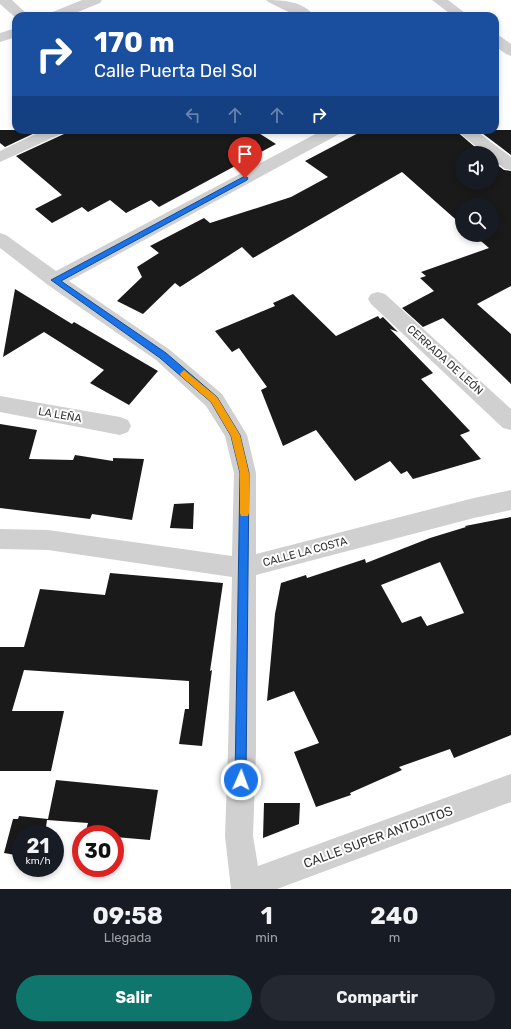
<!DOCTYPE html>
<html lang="es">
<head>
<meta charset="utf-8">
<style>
  :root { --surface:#171b24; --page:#242831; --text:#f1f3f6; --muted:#9ea1a6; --accent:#0f766e }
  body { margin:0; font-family:Rubik,sans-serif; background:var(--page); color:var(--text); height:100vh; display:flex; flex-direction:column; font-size:15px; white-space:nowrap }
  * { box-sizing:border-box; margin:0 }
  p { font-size:13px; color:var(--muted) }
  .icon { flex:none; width:22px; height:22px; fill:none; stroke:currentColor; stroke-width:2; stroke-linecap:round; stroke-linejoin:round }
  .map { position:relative; height:889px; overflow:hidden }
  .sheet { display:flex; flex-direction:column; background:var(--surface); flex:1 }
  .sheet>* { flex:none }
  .guide { position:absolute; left:12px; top:12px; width:487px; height:122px; border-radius:12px; box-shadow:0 2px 6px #0003; background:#1a4fa0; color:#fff; overflow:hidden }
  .tools { position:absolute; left:455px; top:146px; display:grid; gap:8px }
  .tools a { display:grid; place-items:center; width:44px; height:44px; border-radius:50%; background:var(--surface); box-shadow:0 2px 6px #0003; font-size:20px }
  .speed { position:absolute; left:12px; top:825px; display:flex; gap:8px; font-size:20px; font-weight:700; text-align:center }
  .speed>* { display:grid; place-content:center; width:52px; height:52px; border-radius:50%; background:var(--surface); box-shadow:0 2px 6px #0003; line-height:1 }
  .speed small { font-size:10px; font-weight:400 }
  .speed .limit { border:6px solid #d22; background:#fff; color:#111 }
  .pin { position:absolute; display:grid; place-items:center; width:34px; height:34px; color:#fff; margin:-41px -17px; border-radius:50% 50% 50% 0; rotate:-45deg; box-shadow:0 0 4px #0007 }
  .pin .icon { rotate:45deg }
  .me { position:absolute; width:44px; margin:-22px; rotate:2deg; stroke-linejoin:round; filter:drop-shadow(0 0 3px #0008) }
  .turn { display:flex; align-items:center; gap:14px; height:84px; padding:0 16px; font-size:18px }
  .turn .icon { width:52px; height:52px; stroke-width:2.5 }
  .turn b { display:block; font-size:28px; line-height:34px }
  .lanes { display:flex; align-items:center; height:38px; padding:0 16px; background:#0003; justify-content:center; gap:20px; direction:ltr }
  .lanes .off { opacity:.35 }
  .eta { display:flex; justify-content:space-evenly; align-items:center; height:68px; text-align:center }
  .eta b { font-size:24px; font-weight:700; line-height:28px }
  .cta { display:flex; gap:8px; margin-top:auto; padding:8px 16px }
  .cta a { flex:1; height:46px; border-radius:24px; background:var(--accent); color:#fff; font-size:16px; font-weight:700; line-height:46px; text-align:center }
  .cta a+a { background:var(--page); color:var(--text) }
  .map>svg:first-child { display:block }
  .building { fill:#1a1a1a; fill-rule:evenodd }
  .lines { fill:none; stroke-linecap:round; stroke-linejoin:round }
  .minor { fill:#d0d0d0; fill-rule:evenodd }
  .route { fill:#1a73e8; stroke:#114b97 }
  .slow { fill:#f59e0b }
  .labels { text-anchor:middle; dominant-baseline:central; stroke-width:4; stroke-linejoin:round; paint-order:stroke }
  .street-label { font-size:11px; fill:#333; stroke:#fff }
  .near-street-label { font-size:13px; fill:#333; stroke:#fff }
</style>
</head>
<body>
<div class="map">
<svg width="511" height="889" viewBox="0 0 511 889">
  <rect width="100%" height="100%" fill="#fff"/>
  <g class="building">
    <polygon points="0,130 41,130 5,147 0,143"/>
    <polygon points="66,130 254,130 276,144 159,207 151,200 126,213 110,200 88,212 82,207 52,223 35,209 62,195 16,156 64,134"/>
    <polygon points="364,130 455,130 482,153 462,153 462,183 492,183 492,161 504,170 511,171 511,286 477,304 511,334 511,384 443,318 423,327 402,308 434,291 420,278 426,276 421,272 489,248 474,235 492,235 492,205 462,205 462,225 402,172 253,258 242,247 180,287 175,283 143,314 117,301 142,277 137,267 159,253 150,246 204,218 210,223 291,197 328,177 305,161"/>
    <polygon points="478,130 511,130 511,155"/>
    <polygon points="15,289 72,324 74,322 158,371 129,405 90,383 104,370 44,332 3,357"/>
    <polygon points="293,294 336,336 378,316 380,319 383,317 398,332 390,329 433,373 421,379 470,431 460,435 481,459 413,479 407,471 401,474 390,461 355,481 316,430 283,446 261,390 267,387 239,348 232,352 215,331 275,306 273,303"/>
    <polygon points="0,424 37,430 29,459 73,460 75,455 113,461 113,458 144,459 132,520 92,514 90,519 0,508"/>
    <polygon points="194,503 193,529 170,528 174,504"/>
    <path d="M511,517V735L454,758L450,749L399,767L402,770L350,793L351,795L316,807L294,752L319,743L294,691L267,701L275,614L281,583L306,575L307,578L365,559L366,563L430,538L466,527L465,526ZM440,562L464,613L427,626L421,616L402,623L381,585Z"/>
    <polygon points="110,573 223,583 210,671 212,670 202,746 179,744 185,709 189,709 189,681 24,670 12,711 64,711 51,771 0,771 0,647 24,647 40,589 105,595"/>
    <polygon points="56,780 158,790 150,840 115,837 115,834 85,834 88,823 47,820 45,834 21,834 21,856 4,853 13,819 18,819 19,816 48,819"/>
    <polygon points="264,803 300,803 299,824 263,838"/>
  </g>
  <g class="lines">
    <g class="minor">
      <polygon points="0,0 12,0 29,16 16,16 16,18 0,4"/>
      <polygon points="82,0 102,0 100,3 68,16 48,16 50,13"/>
      <path d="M266,0C282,0 304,1 314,16C309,16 303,17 298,16C295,15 267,2 266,0Z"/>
      <polygon points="432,0 448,0 469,16 453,16"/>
      <polygon points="16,28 16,37 0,42 0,33"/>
      <polygon points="495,35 500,36 511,44 511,56 506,54 495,46"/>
      <polygon points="44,130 65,130 63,133 0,162 0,151"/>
      <polygon points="323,130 343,130 341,133 69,281 170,350 222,394 247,435 256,473 256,554 474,498 511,490 511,510 474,518 256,575 256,751 253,836 258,866 511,774 511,802 277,889 231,889 225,836 228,751 232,577 48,550 0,549 0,529 48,530 232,556 234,473 225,436 206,406 156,360 48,285 0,248 0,233 6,235 56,271"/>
      <polygon points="456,130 475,130 511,157 511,170 505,169 492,159 492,153 484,153"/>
      <polygon points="378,292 385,294 511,409 511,430 503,428 371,304 368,299 371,294"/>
      <polygon points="0,396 120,417 128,420 131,426 128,432 120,435 0,412"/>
    </g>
  </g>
  <polygon class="route" points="245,176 248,178 247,180 61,281 166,353 217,397 240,435 249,473 246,780 245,784 241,785 237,784 235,780 240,473 231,436 211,402 160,358 51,280"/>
  <polygon class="slow" points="184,370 217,397 240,435 249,473 249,513 248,516 241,516 240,513 240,473 231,436 211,402 181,376 180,374"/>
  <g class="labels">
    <g class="street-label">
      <text transform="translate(445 360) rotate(42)">CERRADA DE LEÓN</text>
      <text transform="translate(60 415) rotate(10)">LA LEÑA</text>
      <text transform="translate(305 552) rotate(-15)">CALLE LA COSTA</text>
    </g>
    <g class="near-street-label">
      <text transform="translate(378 837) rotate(-20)">CALLE SUPER ANTOJITOS</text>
    </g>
  </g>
</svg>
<div class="tools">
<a><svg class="icon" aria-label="sound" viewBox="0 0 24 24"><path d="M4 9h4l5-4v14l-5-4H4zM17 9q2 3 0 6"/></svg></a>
<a><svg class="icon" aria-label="search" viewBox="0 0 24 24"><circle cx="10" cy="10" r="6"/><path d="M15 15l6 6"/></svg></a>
</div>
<div class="speed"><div>21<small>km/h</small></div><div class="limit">30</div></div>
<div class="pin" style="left:245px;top:178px;background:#d93025"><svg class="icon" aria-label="arrive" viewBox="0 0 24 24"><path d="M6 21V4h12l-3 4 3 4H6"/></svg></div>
<svg class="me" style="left:241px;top:780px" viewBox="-20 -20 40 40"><circle r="17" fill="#1a73e8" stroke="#fff" stroke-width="3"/><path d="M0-11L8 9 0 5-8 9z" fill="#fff"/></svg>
<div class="guide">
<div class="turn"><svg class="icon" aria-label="right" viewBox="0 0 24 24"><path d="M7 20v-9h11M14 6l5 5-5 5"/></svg><div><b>170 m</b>Calle Puerta Del Sol</div></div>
<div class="lanes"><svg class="icon off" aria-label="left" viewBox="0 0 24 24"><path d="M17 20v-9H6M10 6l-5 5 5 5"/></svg><svg class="icon off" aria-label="ahead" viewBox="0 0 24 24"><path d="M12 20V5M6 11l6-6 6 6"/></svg><svg class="icon off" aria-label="ahead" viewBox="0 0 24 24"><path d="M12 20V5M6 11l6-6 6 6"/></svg><svg class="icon" aria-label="right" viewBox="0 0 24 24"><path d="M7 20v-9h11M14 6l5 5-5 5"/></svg></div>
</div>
</div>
<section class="sheet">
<div class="eta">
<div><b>09:58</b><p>Llegada</p></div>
<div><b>1</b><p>min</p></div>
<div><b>240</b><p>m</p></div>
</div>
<div class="cta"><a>Salir</a><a>Compartir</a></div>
</section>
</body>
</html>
